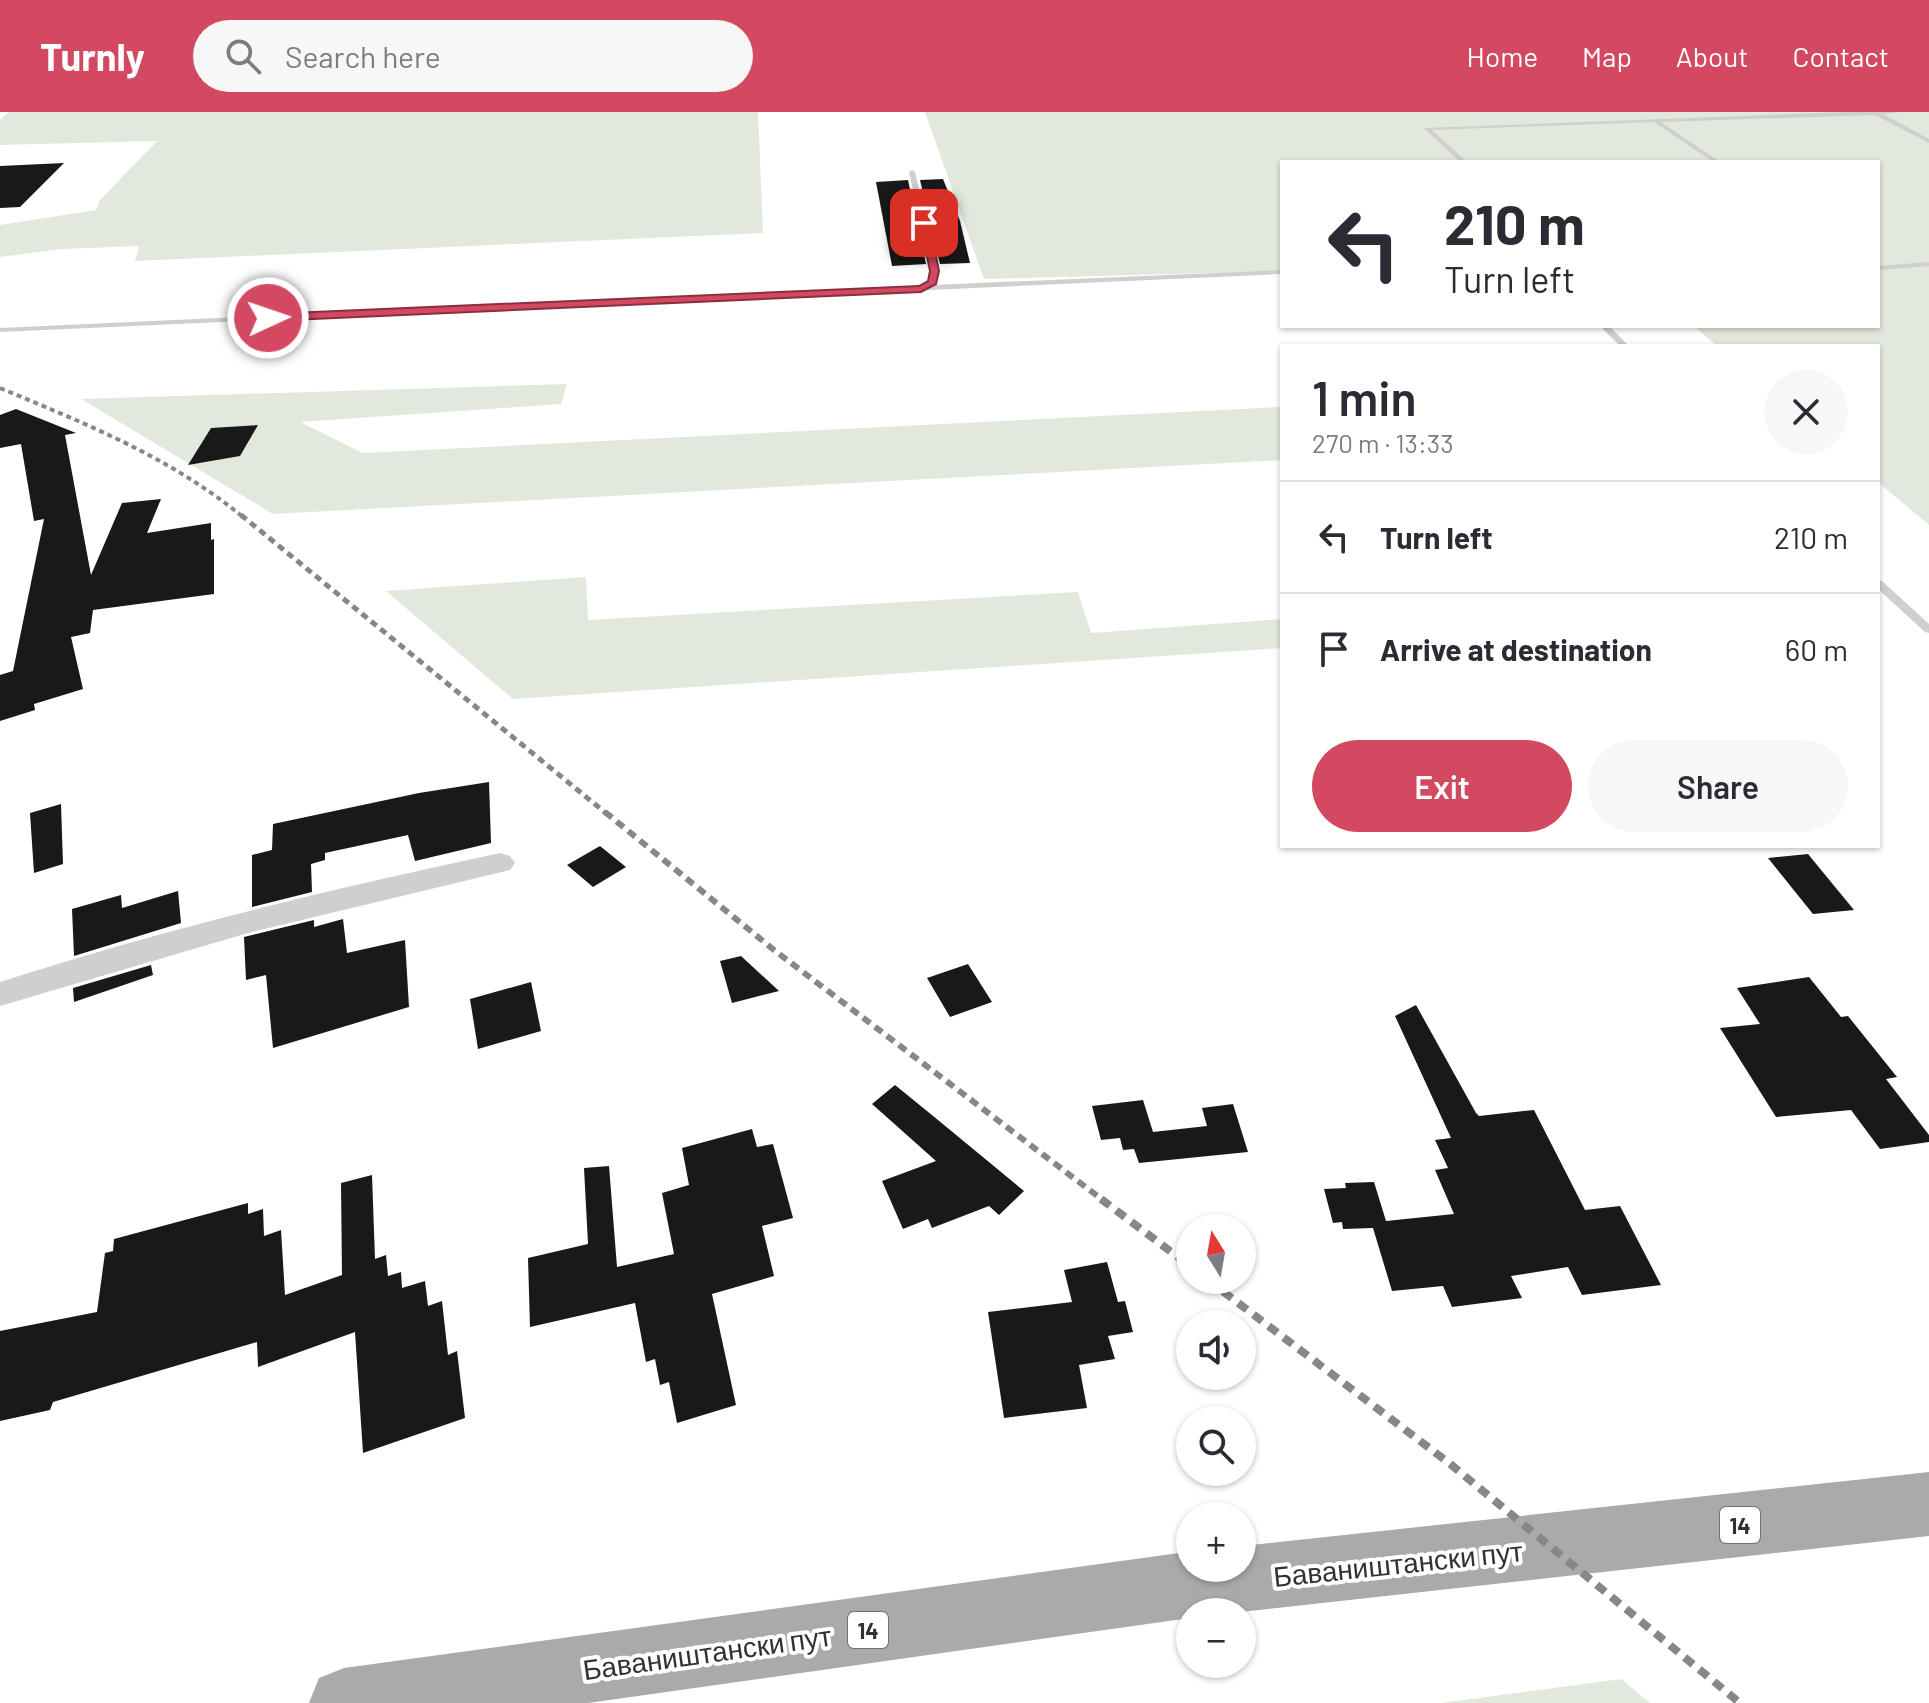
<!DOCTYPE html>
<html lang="en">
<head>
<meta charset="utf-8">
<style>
  :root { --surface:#fff; --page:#f7f7f7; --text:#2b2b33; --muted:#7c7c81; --line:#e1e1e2; --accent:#d34962 }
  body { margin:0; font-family:Barlow,sans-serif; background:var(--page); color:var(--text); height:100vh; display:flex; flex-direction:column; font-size:30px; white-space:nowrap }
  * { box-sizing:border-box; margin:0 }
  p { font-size:26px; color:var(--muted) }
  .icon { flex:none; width:44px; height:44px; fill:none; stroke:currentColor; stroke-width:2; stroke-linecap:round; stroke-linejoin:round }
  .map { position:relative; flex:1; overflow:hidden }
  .sheet { position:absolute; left:1280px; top:232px; width:600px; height:504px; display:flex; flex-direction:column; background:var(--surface); border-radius:0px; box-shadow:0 2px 6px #0004 }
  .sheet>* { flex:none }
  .hud { position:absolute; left:1280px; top:48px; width:600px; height:168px; border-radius:0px; box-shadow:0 2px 6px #0004; background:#fff; color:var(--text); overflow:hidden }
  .needle { width:52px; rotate:349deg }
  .fabs { position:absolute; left:1176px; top:1102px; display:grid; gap:16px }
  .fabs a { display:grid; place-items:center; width:80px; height:80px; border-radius:50%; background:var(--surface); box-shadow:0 2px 6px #0004; font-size:40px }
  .pin { position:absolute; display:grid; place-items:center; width:68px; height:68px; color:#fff; margin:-34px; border-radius:16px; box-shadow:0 4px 12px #0006 }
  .me { position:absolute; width:88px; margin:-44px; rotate:87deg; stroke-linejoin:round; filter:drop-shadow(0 0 6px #0008) }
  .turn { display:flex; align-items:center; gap:28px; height:168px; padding:0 32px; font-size:36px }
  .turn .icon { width:104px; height:104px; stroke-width:2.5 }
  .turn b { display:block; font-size:56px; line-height:68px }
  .round { display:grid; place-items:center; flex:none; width:84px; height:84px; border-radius:42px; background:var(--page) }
  .head { display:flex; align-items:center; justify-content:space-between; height:136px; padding:0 32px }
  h1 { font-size:48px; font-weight:600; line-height:60px }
  .cta { display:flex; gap:16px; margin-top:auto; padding:16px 32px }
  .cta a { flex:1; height:92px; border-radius:48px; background:var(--accent); color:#fff; font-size:32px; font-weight:600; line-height:92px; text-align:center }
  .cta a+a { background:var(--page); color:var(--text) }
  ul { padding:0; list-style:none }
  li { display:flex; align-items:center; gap:24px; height:112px; padding:0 32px; border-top:2px solid var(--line) }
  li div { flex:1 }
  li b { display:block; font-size:30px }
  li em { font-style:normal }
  header { display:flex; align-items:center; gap:48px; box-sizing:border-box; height:112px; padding:0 40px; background:var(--accent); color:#fff }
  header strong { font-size:38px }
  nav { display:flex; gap:44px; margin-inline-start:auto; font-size:28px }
  .search { width:560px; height:72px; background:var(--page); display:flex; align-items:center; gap:20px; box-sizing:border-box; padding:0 28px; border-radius:44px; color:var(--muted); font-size:30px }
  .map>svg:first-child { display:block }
  .green { fill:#e3e8dc }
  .building { fill:#191919 }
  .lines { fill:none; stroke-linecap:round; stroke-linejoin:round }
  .service { fill:#cfcfcf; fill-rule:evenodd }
  .minor { fill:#cfcfcf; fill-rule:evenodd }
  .primary { fill:#aaa; fill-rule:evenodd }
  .rail-far3 { stroke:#878787; stroke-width:4; stroke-dasharray:5 4; stroke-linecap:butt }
  .rail-far2 { stroke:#878787; stroke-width:5; stroke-dasharray:7 5; stroke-linecap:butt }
  .rail-far1 { stroke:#878787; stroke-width:6; stroke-dasharray:9 6; stroke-linecap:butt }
  .rail { stroke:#878787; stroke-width:8; stroke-dasharray:11 8; stroke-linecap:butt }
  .route { fill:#d34962; stroke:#892f40; stroke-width:2 }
  .labels { text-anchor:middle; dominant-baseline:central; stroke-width:8; stroke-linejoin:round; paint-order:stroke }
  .shield { fill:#fff; stroke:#707070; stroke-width:2 }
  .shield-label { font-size:22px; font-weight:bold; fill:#323232 }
  .near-street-label { font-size:28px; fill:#323232; stroke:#fff }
</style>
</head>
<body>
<header>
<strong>Turnly</strong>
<div class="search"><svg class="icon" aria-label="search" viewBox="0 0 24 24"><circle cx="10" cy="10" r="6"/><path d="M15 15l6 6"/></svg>Search here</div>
<nav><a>Home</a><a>Map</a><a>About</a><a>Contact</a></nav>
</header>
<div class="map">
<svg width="1929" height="1591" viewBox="0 0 1929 1591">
  <rect width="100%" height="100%" fill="#fff"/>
  <g class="green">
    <polygon points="9,0 758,0 763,121 135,149 139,134 62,137 0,145 0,113 96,98 100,88 157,29 0,33 0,8"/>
    <polygon points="925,0 1929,0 1929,413 1878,370 1878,234 1717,234 1694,214 1878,214 1878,50 1282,50 1282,159 984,167"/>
    <polygon points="567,272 561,292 300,310 363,341 1282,295 1282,348 273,402 81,287"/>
    <polygon points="586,465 588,508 1078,480 1091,521 1282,507 1282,536 513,587 386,479"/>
    <polygon points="1621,1567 1650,1591 1441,1591"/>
  </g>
  <g class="building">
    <polygon points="64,51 20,95 0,96 0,54"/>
    <polygon points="943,67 960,109 970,151 940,152 920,68"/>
    <polygon points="908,68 926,152 892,154 876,70"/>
    <polygon points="16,297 76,321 65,323 91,463 122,391 161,387 147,421 211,411 211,428 214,427 214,482 93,498 90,521 71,525 83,577 34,592 35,598 0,609 0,563 13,559 44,407 34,409 21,332 0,336 0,303"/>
    <polygon points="258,313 240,344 188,353 211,316"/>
    <polygon points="489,670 491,731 415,749 408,723 325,741 325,748 311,752 312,780 252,795 252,743 272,738 273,712 419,681"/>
    <polygon points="61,692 63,752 34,761 30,701"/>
    <polygon points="600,734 626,755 593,775 567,753"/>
    <polygon points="1808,742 1854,798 1813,802 1768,746"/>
    <polygon points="178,779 181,811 74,844 72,797 121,783 122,796"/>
    <polygon points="343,807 347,841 405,828 409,895 273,936 266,863 246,868 244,825 314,808 314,815"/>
    <polygon points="741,844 779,879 732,891 720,849"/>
    <polygon points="968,852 992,890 950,905 927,866"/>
    <polygon points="151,853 153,863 74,890 73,876"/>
    <polygon points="1809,865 1841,905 1848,904 1897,965 1886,967 1929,1023 1929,1030 1880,1037 1851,998 1776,1005 1720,916 1760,912 1737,876"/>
    <polygon points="531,870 541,919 478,937 470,887"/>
    <polygon points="1416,893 1476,1001 1479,1004 1534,998 1585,1098 1620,1094 1661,1173 1582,1183 1568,1155 1511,1164 1522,1186 1452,1195 1443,1174 1392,1179 1373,1116 1343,1117 1342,1110 1333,1111 1324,1077 1346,1076 1345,1071 1374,1070 1386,1109 1454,1102 1435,1058 1448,1056 1435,1028 1451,1026 1395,904"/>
    <polygon points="895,973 938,1008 1024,1079 999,1103 989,1094 932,1116 928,1107 903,1117 882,1069 936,1049 872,992"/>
    <polygon points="1143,988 1153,1020 1207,1014 1202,996 1233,992 1248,1040 1139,1051 1134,1037 1123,1038 1120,1026 1101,1028 1092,994"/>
    <polygon points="752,1017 757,1035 773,1032 793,1106 762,1114 774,1164 712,1182 736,1293 677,1311 669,1270 660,1273 655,1247 646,1250 635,1191 530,1215 528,1146 588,1132 584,1056 609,1054 617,1155 674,1142 662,1081 689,1073 682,1036"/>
    <polygon points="372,1063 375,1147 386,1143 388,1164 401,1160 402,1176 425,1169 428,1194 442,1189 448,1243 457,1239 465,1306 363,1341 355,1220 258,1255 257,1230 53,1290 50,1298 0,1309 0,1219 97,1200 105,1141 113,1139 114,1127 248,1091 248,1102 263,1097 264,1124 281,1118 285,1183 342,1163 341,1071"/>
    <polygon points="1107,1150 1118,1190 1125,1189 1133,1220 1108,1224 1115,1247 1079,1253 1087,1296 1004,1306 988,1200 1072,1190 1064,1158"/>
  </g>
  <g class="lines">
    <g class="service">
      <polygon points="1846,0 1902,0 1883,2 1929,27 1929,31 1875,3 1661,10 1720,50 1713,50 1654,10 1432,18 1467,50 1460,50 1424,16"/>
      <polygon points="912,58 915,60 939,159 937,170 933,173 1282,158 1282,162 0,220 0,216 921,174 929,169 931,159 909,60"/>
      <polygon points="1929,150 1929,154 1878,158 1878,154"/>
      <polygon points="1600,214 1609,214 1629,234 1620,234"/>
      <polygon points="1878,468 1882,469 1929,512 1929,521 1925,520 1878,477"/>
    </g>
    <path class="minor" d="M500,741L510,744L515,751L510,758L248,821L0,894V870C164,817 331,777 500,741Z"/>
    <polygon class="primary" points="1929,1360 1929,1424 1241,1500 1190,1500 1190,1506 588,1591 309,1591 319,1566 344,1556 1179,1441 1190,1440 1190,1456 1242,1456 1242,1434"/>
    <path class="rail-far3" d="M0,276C86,312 170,345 243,405"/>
    <polyline class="rail-far2" points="241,403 607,702"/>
    <polyline class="rail-far1" points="605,700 774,838 1104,1089"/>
    <g class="rail">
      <polyline points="1101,1087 1190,1154"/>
      <polyline points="1208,1168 1449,1351 1740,1591"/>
    </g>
  </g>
  <polygon class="route" points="924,108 929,111 939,159 936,172 921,180 268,209 263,206 268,202 919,174 928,169 930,159 920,111"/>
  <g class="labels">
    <g class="shield">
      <rect x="1720" y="1395" width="40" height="36" rx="6"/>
      <rect x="848" y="1500" width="40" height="36" rx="6"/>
    </g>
    <g class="shield-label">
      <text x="1740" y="1413">14</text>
      <text x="868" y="1518">14</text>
    </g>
    <g class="near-street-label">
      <text transform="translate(1398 1451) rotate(-6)">Баваништански пут</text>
      <text transform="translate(707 1540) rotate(-8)">Баваништански пут</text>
    </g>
  </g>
</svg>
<div class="fabs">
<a><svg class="needle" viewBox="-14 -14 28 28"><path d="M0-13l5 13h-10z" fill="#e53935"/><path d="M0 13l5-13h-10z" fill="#7c7c81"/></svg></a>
<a><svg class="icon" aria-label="sound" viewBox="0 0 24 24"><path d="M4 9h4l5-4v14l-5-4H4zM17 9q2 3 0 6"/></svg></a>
<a><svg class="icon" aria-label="search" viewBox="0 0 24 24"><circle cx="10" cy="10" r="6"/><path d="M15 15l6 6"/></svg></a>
<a>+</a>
<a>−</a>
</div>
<div class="pin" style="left:924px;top:111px;background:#d93025"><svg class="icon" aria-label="arrive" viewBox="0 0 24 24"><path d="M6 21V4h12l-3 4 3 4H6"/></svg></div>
<svg class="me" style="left:268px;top:206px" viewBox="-20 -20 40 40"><circle r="17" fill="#d34962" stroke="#fff" stroke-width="3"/><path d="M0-11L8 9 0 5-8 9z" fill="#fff"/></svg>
<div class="hud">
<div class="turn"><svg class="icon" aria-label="left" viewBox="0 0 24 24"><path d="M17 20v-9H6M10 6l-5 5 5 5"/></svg><div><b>210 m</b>Turn left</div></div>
</div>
<section class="sheet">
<div class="head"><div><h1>1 min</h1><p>270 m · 13:33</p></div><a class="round"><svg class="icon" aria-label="close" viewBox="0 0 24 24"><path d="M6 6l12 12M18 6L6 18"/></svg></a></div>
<ul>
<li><svg class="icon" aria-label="left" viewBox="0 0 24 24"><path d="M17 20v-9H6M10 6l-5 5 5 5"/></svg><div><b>Turn left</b></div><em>210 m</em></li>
<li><svg class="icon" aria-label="arrive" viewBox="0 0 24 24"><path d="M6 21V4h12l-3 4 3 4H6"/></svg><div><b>Arrive at destination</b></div><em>60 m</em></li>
</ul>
<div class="cta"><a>Exit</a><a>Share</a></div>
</section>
</div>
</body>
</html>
